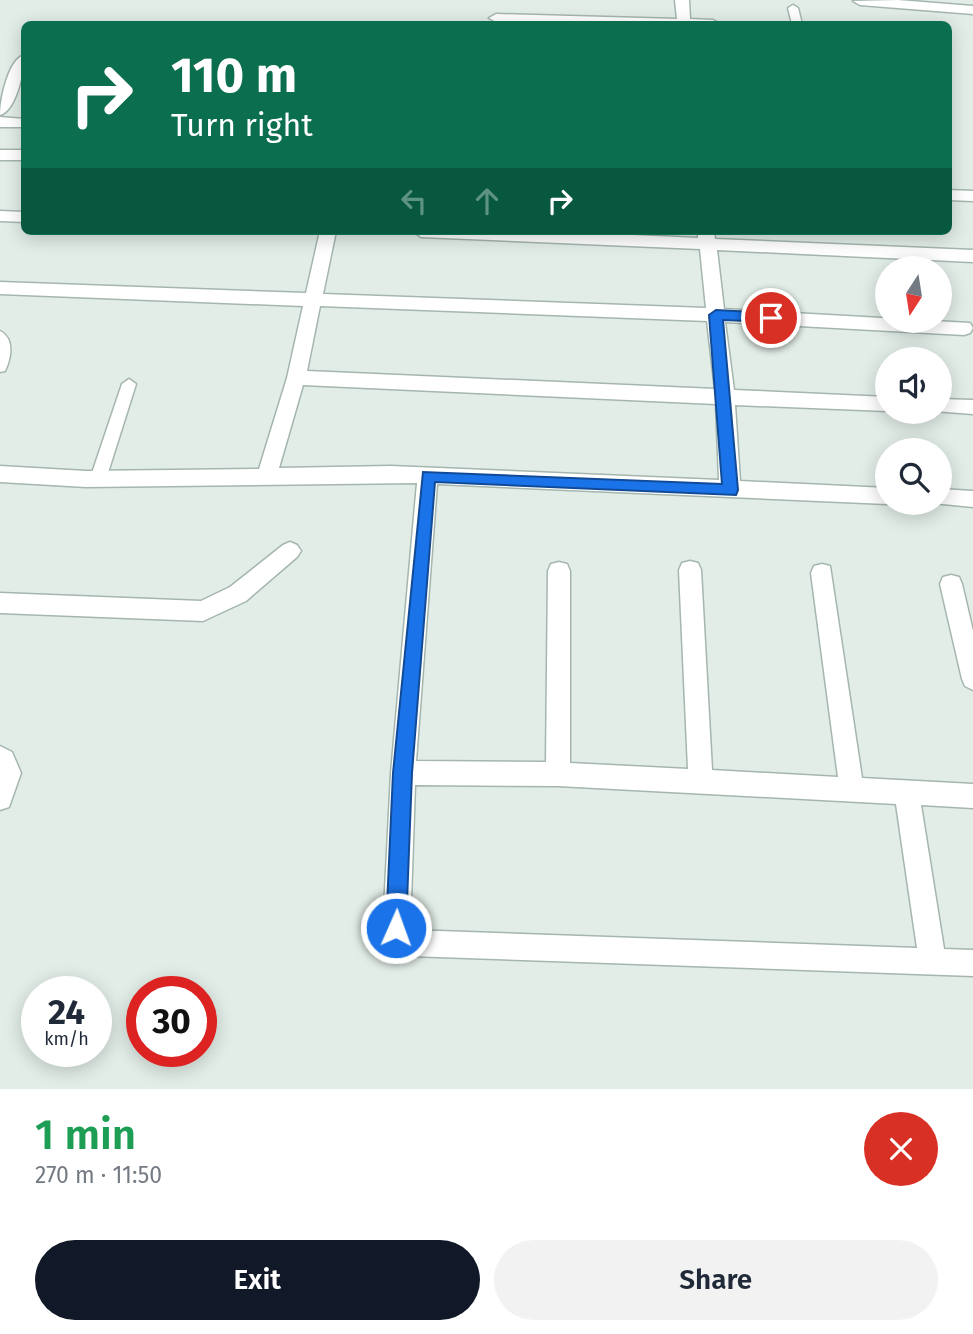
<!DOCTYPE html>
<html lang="en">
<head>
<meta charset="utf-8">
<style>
  :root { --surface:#fff; --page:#f2f2f3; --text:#1f2937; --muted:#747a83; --accent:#111827 }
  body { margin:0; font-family:"Fira Sans",sans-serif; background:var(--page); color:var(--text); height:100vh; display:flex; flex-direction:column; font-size:26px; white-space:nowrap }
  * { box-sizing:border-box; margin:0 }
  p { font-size:23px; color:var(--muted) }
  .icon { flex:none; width:38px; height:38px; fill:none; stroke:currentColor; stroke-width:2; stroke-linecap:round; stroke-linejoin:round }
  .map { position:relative; height:1089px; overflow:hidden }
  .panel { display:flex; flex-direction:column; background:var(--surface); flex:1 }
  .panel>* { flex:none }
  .banner { position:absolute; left:21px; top:21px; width:931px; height:214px; border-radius:10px; box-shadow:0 4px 18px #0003; background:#0b6e4f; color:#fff; overflow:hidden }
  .needle { width:46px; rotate:192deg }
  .tools { position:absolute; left:875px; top:256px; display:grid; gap:14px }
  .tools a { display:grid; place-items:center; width:77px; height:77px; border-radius:50%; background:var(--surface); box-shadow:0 4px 18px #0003; font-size:35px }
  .speed { position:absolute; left:21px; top:976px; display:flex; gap:14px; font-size:35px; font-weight:700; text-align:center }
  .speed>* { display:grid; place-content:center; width:91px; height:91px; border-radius:50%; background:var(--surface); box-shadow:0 4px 18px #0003; line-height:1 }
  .speed small { font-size:18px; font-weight:400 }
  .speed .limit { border:10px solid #d22; background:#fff; color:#111 }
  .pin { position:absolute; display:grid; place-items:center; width:60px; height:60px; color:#fff; margin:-30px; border:4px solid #fff; border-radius:50%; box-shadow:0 2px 7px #0007 }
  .me { position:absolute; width:77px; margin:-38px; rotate:2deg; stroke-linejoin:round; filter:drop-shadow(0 0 5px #0008) }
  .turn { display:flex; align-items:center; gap:24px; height:147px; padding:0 35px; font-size:32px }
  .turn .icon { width:91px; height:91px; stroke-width:2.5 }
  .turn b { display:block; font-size:49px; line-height:60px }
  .lanes { display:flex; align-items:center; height:66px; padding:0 35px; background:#0003; justify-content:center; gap:35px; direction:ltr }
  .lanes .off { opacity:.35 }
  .round { display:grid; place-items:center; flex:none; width:74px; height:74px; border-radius:37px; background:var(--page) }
  .headline { display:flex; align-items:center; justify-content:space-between; height:119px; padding:0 35px }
  h1 { font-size:42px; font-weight:600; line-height:52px; color:#1e9e55 }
  .cta { display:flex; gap:14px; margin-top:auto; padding:14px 35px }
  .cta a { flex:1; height:80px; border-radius:42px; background:var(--accent); color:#fff; font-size:28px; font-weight:600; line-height:80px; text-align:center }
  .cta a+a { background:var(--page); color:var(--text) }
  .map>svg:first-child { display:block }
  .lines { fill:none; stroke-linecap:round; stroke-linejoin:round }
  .lane-casing { stroke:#a4b6ae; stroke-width:3 }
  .street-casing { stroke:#a4b6ae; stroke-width:3 }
  .lane { fill:#fff; fill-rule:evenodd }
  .street { fill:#fff; fill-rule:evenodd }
  .route { fill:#1a73e8; stroke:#114b97; stroke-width:2 }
</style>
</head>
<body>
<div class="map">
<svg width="973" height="1089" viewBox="0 0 973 1089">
  <rect width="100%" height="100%" fill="#e2ede7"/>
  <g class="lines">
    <g class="lane-casing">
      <g id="lane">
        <polygon points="793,5 798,8 802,24 792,24 788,8"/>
        <path d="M0,331C15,339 11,358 5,371L0,372Z"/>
        <polygon points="129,379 136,384 106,479 98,485 90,479 122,384"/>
      </g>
    </g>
    <g class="street-casing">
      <g id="street">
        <polygon points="675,0 689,0 690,19 713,20 720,24 496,22 489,18 496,14 677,19"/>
        <polygon points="898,0 973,6 973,14 860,5 853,1"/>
        <path d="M24,55C25,69 16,111 0,115C0,100 8,60 24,55Z"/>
        <polygon points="0,117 24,119 24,127 0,127"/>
        <rect x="0" y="150" width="24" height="10"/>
        <polygon points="948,190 973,191 973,201 948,200"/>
        <polygon points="0,211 24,212 24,222 0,221"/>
        <path d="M320,231H336L323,294L706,308L700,249L421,237L413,231H545L698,238V231H714L715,239L973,250V262L717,250L724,309L970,323L973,328L970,333L964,335L725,322L734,390L887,397V411L735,405L740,481L887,488V502H893L887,504L437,484L416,761L546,762L548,571L551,564L559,562L567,564L570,571V763L688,769L679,570L682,563L690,561L698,563L701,570L712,770L838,777L811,573L814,566L822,564L830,566L862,778L973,784V808L921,805L944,949L973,950V976L409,956L390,949L383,928L391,773L417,483L86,487L0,482V466L86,471L259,469L287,378L303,306L0,294V282L306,293ZM320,306L707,321L715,389L307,371ZM303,385L716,404L719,480L391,466L279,468ZM415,785L558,786L896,804L917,948L410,930Z"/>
        <polygon points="940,399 973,400 973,414 933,411 940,411"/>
        <polygon points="940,489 973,491 973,507 933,503 940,502"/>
        <polygon points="290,542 297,545 301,551 297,557 246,601 203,621 0,613 0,593 201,601 230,587 283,545"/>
        <polygon points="951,575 959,577 962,584 973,631 973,690 965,686 962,679 940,584 943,577"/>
        <polygon points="0,746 12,752 21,773 9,807 0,810"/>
      </g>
    </g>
    <use href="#lane" class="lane"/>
    <use href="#street" class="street"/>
  </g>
  <polygon class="route" points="716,310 771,313 778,318 771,322 723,320 738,490 736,495 435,482 412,773 406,928 403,935 396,938 389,935 386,928 393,773 423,472 722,484 709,315"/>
</svg>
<div class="tools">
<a><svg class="needle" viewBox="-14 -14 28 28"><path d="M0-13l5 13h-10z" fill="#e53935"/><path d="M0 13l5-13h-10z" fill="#747a83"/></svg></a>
<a><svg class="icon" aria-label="sound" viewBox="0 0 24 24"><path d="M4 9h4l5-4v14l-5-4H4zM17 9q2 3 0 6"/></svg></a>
<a><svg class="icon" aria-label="search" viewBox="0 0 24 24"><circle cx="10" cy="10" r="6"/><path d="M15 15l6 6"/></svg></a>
</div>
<div class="speed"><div>24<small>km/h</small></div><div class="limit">30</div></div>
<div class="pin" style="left:771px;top:318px;background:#d93025"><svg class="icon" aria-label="arrive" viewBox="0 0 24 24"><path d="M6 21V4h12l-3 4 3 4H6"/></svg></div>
<svg class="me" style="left:396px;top:928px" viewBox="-20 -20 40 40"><circle r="17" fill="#1a73e8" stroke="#fff" stroke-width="3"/><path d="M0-11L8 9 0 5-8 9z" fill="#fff"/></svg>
<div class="banner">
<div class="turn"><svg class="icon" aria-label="right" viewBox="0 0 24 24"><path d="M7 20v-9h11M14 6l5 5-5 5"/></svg><div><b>110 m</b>Turn right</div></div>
<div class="lanes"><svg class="icon off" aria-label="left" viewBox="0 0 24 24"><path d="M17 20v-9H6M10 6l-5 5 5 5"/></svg><svg class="icon off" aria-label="ahead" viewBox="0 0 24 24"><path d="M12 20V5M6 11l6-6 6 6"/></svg><svg class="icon" aria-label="right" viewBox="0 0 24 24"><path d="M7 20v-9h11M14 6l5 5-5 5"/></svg></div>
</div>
</div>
<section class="panel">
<div class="headline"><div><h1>1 min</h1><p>270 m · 11:50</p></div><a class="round" style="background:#d93025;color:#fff"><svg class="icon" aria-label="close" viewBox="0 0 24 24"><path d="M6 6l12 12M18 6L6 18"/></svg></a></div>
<div class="cta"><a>Exit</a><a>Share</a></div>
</section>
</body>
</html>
